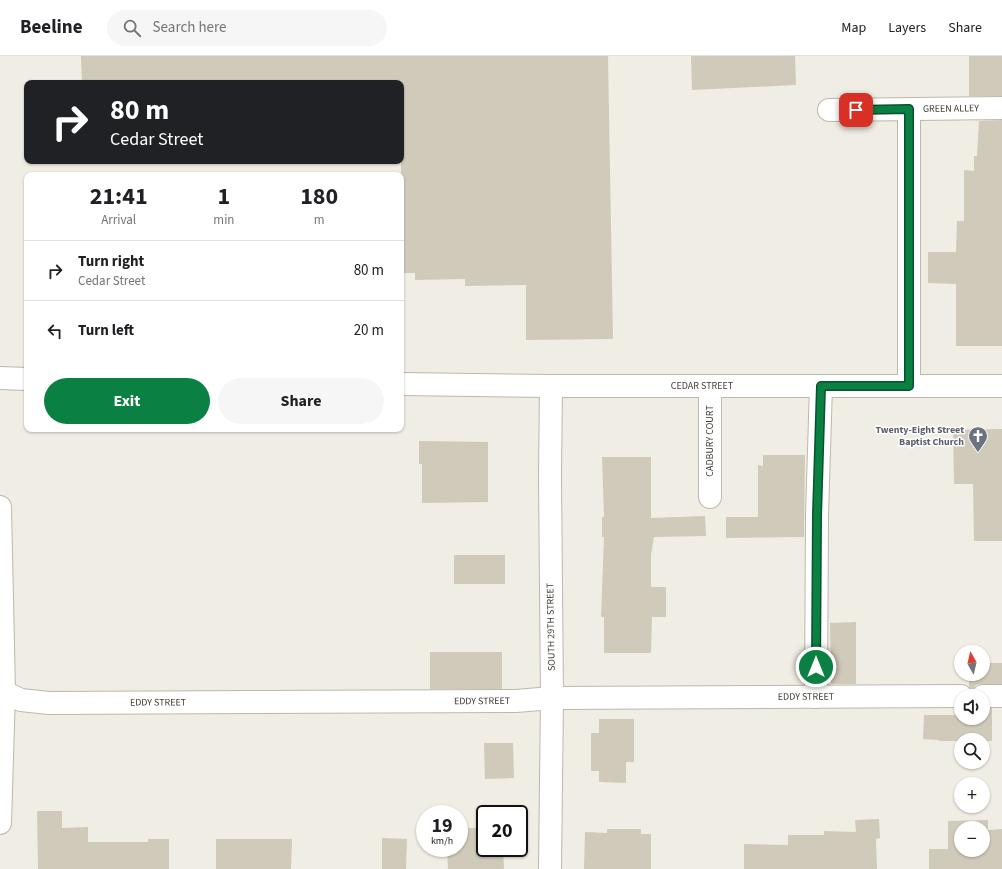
<!DOCTYPE html>
<html lang="en">
<head>
<meta charset="utf-8">
<style>
  :root { --surface:#fff; --page:#f6f6f6; --text:#202124; --muted:#757577; --line:#e0e0e0; --accent:#0b8043 }
  body { margin:0; font-family:"Source Sans 3",sans-serif; background:var(--page); color:var(--text); height:100vh; display:flex; flex-direction:column; font-size:15px; white-space:nowrap }
  * { box-sizing:border-box; margin:0 }
  p { font-size:13px; color:var(--muted) }
  .icon { flex:none; width:22px; height:22px; fill:none; stroke:currentColor; stroke-width:2; stroke-linecap:round; stroke-linejoin:round }
  .map { position:relative; flex:1; overflow:hidden }
  .side { position:absolute; left:24px; top:116px; width:380px; height:260px; display:flex; flex-direction:column; background:var(--surface); border-radius:8px; box-shadow:0 1px 3px #0004 }
  .side>* { flex:none }
  .banner { position:absolute; left:24px; top:24px; width:380px; height:84px; border-radius:8px; box-shadow:0 1px 3px #0004; background:#202124; color:#fff; overflow:hidden }
  .needle { width:26px; rotate:352deg }
  .tools { position:absolute; left:954px; top:589px; display:grid; gap:8px }
  .tools a { display:grid; place-items:center; width:36px; height:36px; border-radius:50%; background:var(--surface); box-shadow:0 1px 3px #0004; font-size:20px }
  .speed { position:absolute; left:416px; top:749px; display:flex; gap:8px; font-size:20px; font-weight:700; text-align:center }
  .speed>* { display:grid; place-content:center; width:52px; height:52px; border-radius:50%; background:var(--surface); box-shadow:0 1px 3px #0004; line-height:1 }
  .speed small { font-size:10px; font-weight:400 }
  .speed .limit { border:2px solid #111; border-radius:6px; background:#fff; color:#111 }
  .pin { position:absolute; display:grid; place-items:center; width:34px; height:34px; color:#fff; margin:-17px; border-radius:8px; box-shadow:0 2px 6px #0006 }
  .me { position:absolute; width:44px; margin:-22px; rotate:0deg; stroke-linejoin:round; filter:drop-shadow(0 0 3px #0008) }
  .turn { display:flex; align-items:center; gap:14px; height:84px; padding:0 20px; font-size:18px }
  .turn .icon { width:52px; height:52px; stroke-width:2.5 }
  .turn b { display:block; font-size:28px; line-height:34px }
  .eta { display:flex; justify-content:space-evenly; align-items:center; height:68px; text-align:center }
  .eta b { font-size:24px; font-weight:700; line-height:28px }
  .primary-button { display:flex; gap:8px; margin-top:auto; padding:8px 20px }
  .primary-button a { flex:1; height:46px; border-radius:24px; background:var(--accent); color:#fff; font-size:16px; font-weight:700; line-height:46px; text-align:center }
  .primary-button a+a { background:var(--page); color:var(--text) }
  ul { padding:0; list-style:none }
  li { display:flex; align-items:center; gap:12px; height:60px; padding:0 20px; border-top:1px solid var(--line) }
  li div { flex:1 }
  li b { display:block; font-size:15px }
  li em { font-style:normal }
  header { display:flex; align-items:center; gap:24px; box-sizing:border-box; height:56px; padding:0 20px; background:var(--surface); border-bottom:1px solid var(--line) }
  header strong { font-size:19px }
  nav { display:flex; gap:22px; margin-inline-start:auto; font-size:14px }
  .search { width:280px; height:36px; background:var(--page); display:flex; align-items:center; gap:10px; box-sizing:border-box; padding:0 14px; border-radius:22px; color:var(--muted); font-size:15px }
  .map>svg:first-child { display:block }
  .building { fill:#d0caba; fill-rule:evenodd }
  .lines { fill:none; stroke-linecap:round; stroke-linejoin:round }
  .minor-casing { stroke:#bdb8aa; stroke-width:24 }
  .minor { stroke:#fff; stroke-width:22 }
  .route-casing { stroke:#07532c; stroke-width:10 }
  .route { stroke:#0b8043; stroke-width:7 }
  .labels { text-anchor:middle; dominant-baseline:central; stroke-width:3; stroke-linejoin:round; paint-order:stroke }
  .street-label { font-size:10px; fill:#413d34; stroke:#fff }
  .worship-label { font-size:10px; font-weight:bold; fill:#5b616d; stroke:#fff; text-anchor:end }
</style>
</head>
<body>
<header>
<strong>Beeline</strong>
<div class="search"><svg class="icon" aria-label="search" viewBox="0 0 24 24"><circle cx="10" cy="10" r="6"/><path d="M15 15l6 6"/></svg>Search here</div>
<nav><a>Map</a><a>Layers</a><a>Share</a></nav>
</header>
<div class="map">
<svg width="1002" height="813" viewBox="0 0 1002 813">
  <rect width="100%" height="100%" fill="#f0ede4"/>
  <g class="building">
    <polygon points="81,0 608,0 613,283 526,284 526,229 465,230 465,223 415,224 415,217 401,217 401,27 82,27"/>
    <polygon points="691,0 795,0 796,29 692,34"/>
    <rect x="969" y="0" width="33" height="40"/>
    <polygon points="1002,64 1002,290 956,290 956,228 928,227 928,196 956,196 957,165 964,165 964,114 974,115 974,100 977,100 979,65"/>
    <polygon points="1002,373 1002,485 974,485 973,428 954,428 953,374"/>
    <polygon points="419,385 488,386 488,446 422,447 422,408 419,408"/>
    <polygon points="763,399 805,399 804,481 726,482 726,461 758,461 758,409 763,410"/>
    <polygon points="602,401 651,401 651,462 705,460 706,480 654,481 651,499 651,531 666,531 666,561 652,561 651,597 604,597 604,561 601,561 604,481 602,481 602,461 604,461"/>
    <rect x="454" y="499" width="51" height="29"/>
    <polygon points="856,566 856,628 831,628 830,567"/>
    <rect x="430" y="596" width="72" height="37"/>
    <polygon points="983,607 1002,607 1002,628 983,628 976,629 972,634 969,631 969,618 983,618"/>
    <polygon points="983,652 992,652 992,685 939,685 939,684 923,683 924,659 961,659 961,662 983,662"/>
    <polygon points="599,663 634,663 634,706 626,706 626,727 599,726 599,715 591,715 591,677 599,677"/>
    <polygon points="484,687 513,687 514,722 485,723"/>
    <polygon points="37,755 62,755 62,772 88,771 88,786 148,786 148,783 169,783 169,813 38,813"/>
    <polygon points="879,763 880,782 876,783 877,813 744,813 744,788 788,789 788,779 824,779 824,775 856,776 855,764"/>
    <path d="M988,764V774L1002,773V813H929V793H948V765ZM961,772H983V794H961Z"/>
    <polygon points="459,772 485,772 485,792 503,792 504,813 448,813 447,792 459,792"/>
    <polygon points="607,773 641,773 641,778 651,778 651,813 584,813 585,776 607,777"/>
    <polygon points="382,782 407,783 406,813 382,813"/>
    <polygon points="216,783 292,783 291,813 216,813"/>
  </g>
  <g class="lines">
    <g class="minor-casing">
      <g id="minor">
        <path id="s1" d="M829,54L1002,52"/>
        <polyline points="0,322 27,323"/>
        <path id="s2" d="M401,328L551,330H1002"/>
        <polyline points="710,330 710,441"/>
        <polyline points="909,330 909,53"/>
        <polyline points="0,451 4,636 0,767"/>
        <path id="s3" d="M4,636L21,644L49,647L516,645L552,642L961,640"/>
        <polyline points="983,640 1002,640"/>
        <polyline points="816,641 817,459 821,330"/>
        <polyline points="550,813 552,642 550,420 551,330"/>
      </g>
    </g>
    <use href="#minor" class="minor"/>
  </g>
  <g class="lines">
    <g class="route-casing">
      <polyline id="route" points="816,611 817,459 821,330 909,330 909,53 856,54"/>
    </g>
    <use href="#route" class="route"/>
  </g>
  <defs>
    <g id="church-pin" transform="scale(1)"><path d="M0 17L-7.5 6A9.5 9.5 0 1 1 7.5 6Z" fill="#6b7280" stroke="#fff"/><path d="M-1.2-6h2.4v3.5h3.3v2.4h-3.3V6h-2.4V-.1h-3.3v-2.4h3.3Z" fill="#fff"/></g>
  </defs>
  <g fill-rule="evenodd">
    <use href="#church-pin" x="978" y="380"/>
  </g>
  <g class="labels">
    <g class="street-label">
      <text stroke="none"><textPath href="#s1" startOffset="122">GREEN ALLEY</textPath></text>
      <text stroke="none"><textPath href="#s2" startOffset="301">CEDAR STREET</textPath></text>
      <text transform="translate(710 385) rotate(-90)">CADBURY COURT</text>
      <text transform="translate(551 571) rotate(-91)">SOUTH 29TH STREET</text>
      <text stroke="none"><textPath href="#s3" startOffset="804">EDDY STREET</textPath></text>
      <text stroke="none"><textPath href="#s3" startOffset="480">EDDY STREET</textPath></text>
      <text stroke="none"><textPath href="#s3" startOffset="156">EDDY STREET</textPath></text>
    </g>
    <g class="worship-label">
      <text x="964" y="374">Twenty-Eight Street<tspan x="964" dy="12">Baptist Church</tspan></text>
    </g>
  </g>
</svg>
<div class="tools">
<a><svg class="needle" viewBox="-14 -14 28 28"><path d="M0-13l5 13h-10z" fill="#e53935"/><path d="M0 13l5-13h-10z" fill="#757577"/></svg></a>
<a><svg class="icon" aria-label="sound" viewBox="0 0 24 24"><path d="M4 9h4l5-4v14l-5-4H4zM17 9q2 3 0 6"/></svg></a>
<a><svg class="icon" aria-label="search" viewBox="0 0 24 24"><circle cx="10" cy="10" r="6"/><path d="M15 15l6 6"/></svg></a>
<a>+</a>
<a>−</a>
</div>
<div class="speed"><div>19<small>km/h</small></div><div class="limit">20</div></div>
<div class="pin" style="left:856px;top:54px;background:#d93025"><svg class="icon" aria-label="arrive" viewBox="0 0 24 24"><path d="M6 21V4h12l-3 4 3 4H6"/></svg></div>
<svg class="me" style="left:816px;top:611px" viewBox="-20 -20 40 40"><circle r="17" fill="#0b8043" stroke="#fff" stroke-width="3"/><path d="M0-11L8 9 0 5-8 9z" fill="#fff"/></svg>
<div class="banner">
<div class="turn"><svg class="icon" aria-label="right" viewBox="0 0 24 24"><path d="M7 20v-9h11M14 6l5 5-5 5"/></svg><div><b>80 m</b>Cedar Street</div></div>
</div>
<section class="side">
<div class="eta">
<div><b>21:41</b><p>Arrival</p></div>
<div><b>1</b><p>min</p></div>
<div><b>180</b><p>m</p></div>
</div>
<ul>
<li><svg class="icon" aria-label="right" viewBox="0 0 24 24"><path d="M7 20v-9h11M14 6l5 5-5 5"/></svg><div><b>Turn right</b><p>Cedar Street</p></div><em>80 m</em></li>
<li><svg class="icon" aria-label="left" viewBox="0 0 24 24"><path d="M17 20v-9H6M10 6l-5 5 5 5"/></svg><div><b>Turn left</b></div><em>20 m</em></li>
</ul>
<div class="primary-button"><a>Exit</a><a>Share</a></div>
</section>
</div>
</body>
</html>
